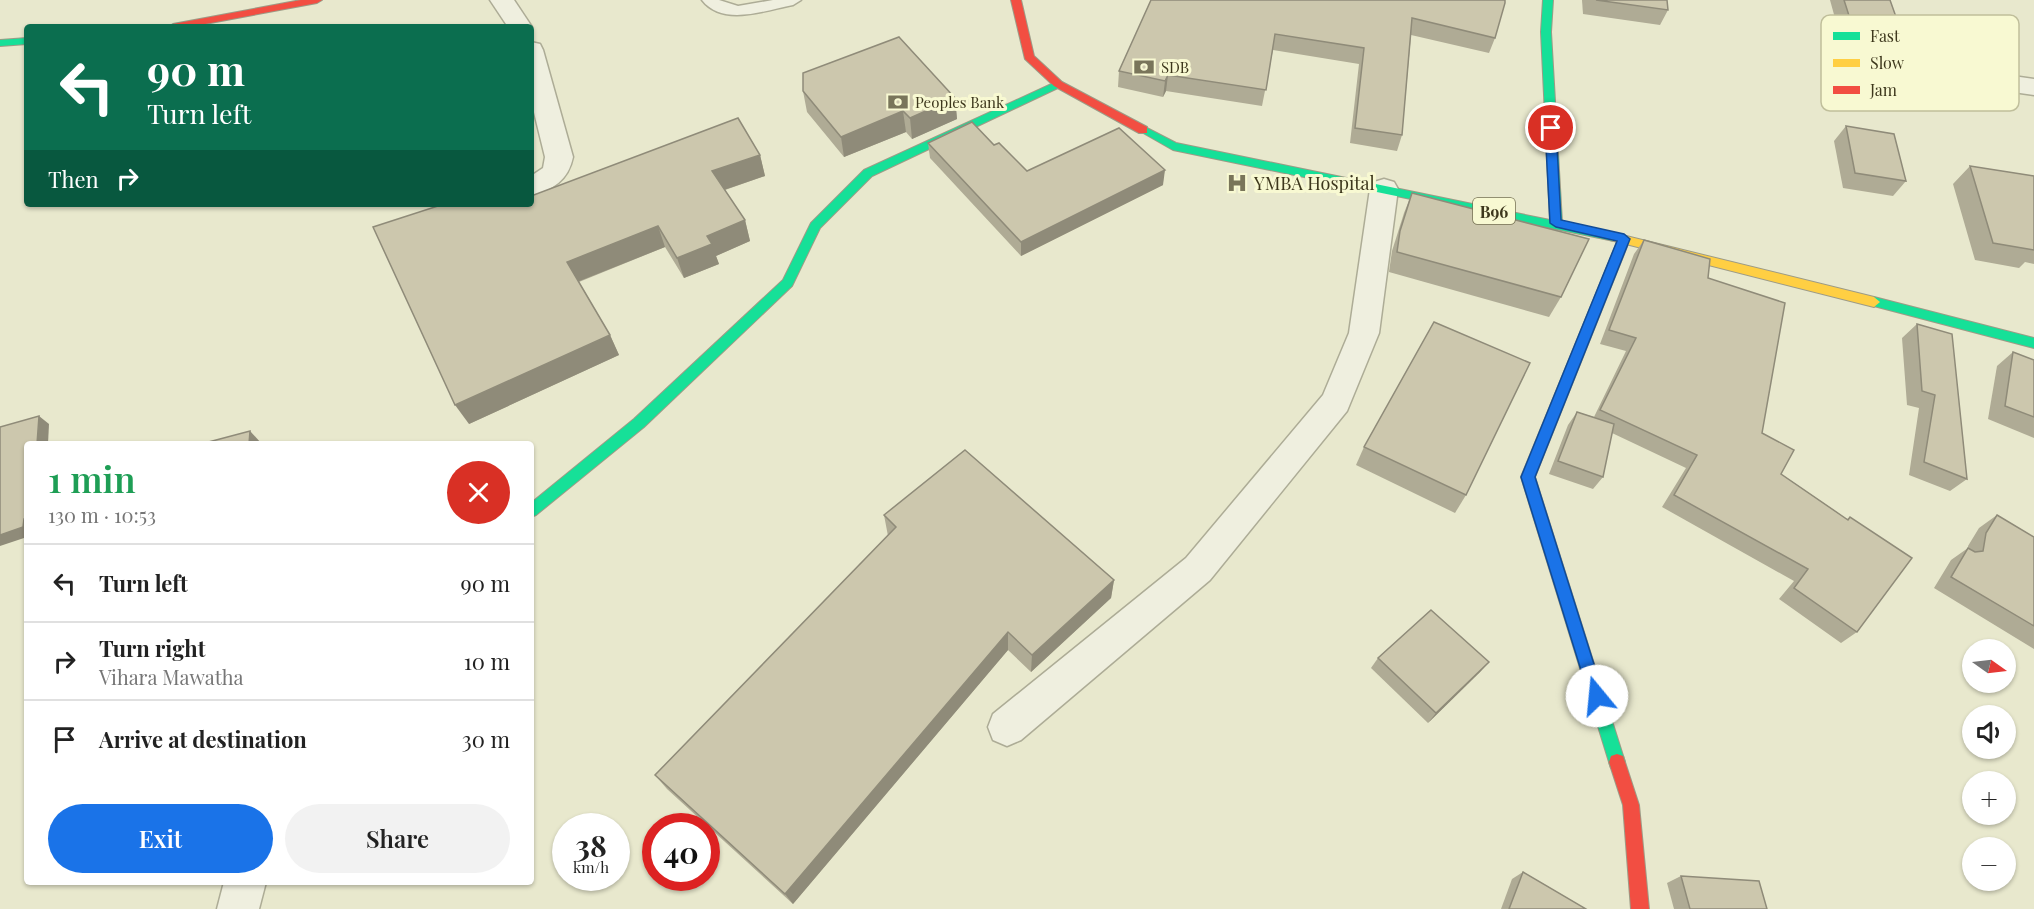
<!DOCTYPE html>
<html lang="en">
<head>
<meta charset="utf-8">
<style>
  :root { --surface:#fff; --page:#f2f2f2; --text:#222; --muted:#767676; --line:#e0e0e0; --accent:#1a73e8 }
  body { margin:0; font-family:"Playfair Display",serif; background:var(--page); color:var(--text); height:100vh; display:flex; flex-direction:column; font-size:22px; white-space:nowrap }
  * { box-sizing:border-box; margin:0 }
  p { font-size:20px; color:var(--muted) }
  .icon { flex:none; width:33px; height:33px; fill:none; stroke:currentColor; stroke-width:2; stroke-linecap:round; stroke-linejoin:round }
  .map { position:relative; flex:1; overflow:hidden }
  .drawer { position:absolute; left:24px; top:441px; width:510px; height:444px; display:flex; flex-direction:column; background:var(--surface); border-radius:6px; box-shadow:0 2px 4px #0004 }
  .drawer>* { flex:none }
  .top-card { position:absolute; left:24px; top:24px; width:510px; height:183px; border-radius:6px; box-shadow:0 2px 4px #0004; background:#0b6e4f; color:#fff; overflow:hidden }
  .needle { width:39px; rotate:104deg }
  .controls { position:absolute; left:1962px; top:639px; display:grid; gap:12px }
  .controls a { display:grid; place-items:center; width:54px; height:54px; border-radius:50%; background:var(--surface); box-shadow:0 2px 4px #0004; font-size:30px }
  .speed { position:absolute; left:552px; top:813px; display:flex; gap:12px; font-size:30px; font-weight:700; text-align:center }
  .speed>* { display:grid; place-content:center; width:78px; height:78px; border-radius:50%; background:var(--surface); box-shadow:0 2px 4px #0004; line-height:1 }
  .speed small { font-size:15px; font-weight:400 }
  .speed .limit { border:9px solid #d22; background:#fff; color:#111 }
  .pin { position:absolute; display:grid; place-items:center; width:51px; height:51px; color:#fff; margin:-26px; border:3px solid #fff; border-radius:50%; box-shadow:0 2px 6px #0007 }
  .me { position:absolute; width:66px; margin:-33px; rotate:343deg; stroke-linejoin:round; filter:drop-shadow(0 0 4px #0008) }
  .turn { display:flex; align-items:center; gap:21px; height:126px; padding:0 24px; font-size:27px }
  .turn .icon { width:78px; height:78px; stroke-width:2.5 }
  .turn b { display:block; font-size:42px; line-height:51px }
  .then { display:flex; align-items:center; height:57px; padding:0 24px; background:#0003; gap:12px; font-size:22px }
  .round { display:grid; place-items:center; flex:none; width:63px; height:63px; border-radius:32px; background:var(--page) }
  .head { display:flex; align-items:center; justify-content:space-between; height:102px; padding:0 24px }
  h1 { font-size:36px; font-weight:600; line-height:45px; color:#1e9e55 }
  .button { display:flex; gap:12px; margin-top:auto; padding:12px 24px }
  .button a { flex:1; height:69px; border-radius:36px; background:var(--accent); color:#fff; font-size:24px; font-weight:600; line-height:69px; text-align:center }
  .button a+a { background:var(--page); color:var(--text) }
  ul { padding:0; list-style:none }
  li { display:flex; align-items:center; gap:18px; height:78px; padding:0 24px; border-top:2px solid var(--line) }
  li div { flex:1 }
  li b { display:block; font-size:22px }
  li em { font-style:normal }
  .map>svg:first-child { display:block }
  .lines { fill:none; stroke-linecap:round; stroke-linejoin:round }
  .lane-casing { stroke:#adac96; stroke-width:3 }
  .street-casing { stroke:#adac96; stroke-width:3 }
  .fast-casing { stroke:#9d9b86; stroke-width:2 }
  .slow-casing { stroke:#9d9b86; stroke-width:2 }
  .jam-casing { stroke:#9d9b86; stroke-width:2 }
  .lane { fill:#efefdf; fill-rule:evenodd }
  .street { fill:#efefdf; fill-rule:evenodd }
  .fast { fill:#16e098; fill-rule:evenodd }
  .slow { fill:#ffcf43; fill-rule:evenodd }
  .jam { fill:#f24e42; fill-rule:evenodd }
  .wall { fill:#afab95 }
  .shaded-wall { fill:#8f8b79 }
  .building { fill:#ccc7ad; stroke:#8f8b79; stroke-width:1.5 }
  .route { fill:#1a73e8; stroke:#114b97; stroke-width:1.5 }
  .labels { text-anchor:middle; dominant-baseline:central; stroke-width:6; stroke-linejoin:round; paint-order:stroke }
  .far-poi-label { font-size:15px; fill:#3d371c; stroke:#f8f9d2; text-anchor:start }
  .shield { fill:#f8f9d2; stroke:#757153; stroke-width:1.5 }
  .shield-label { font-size:16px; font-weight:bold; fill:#3d371c }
  .poi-label { font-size:18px; fill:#3d371c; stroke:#f8f9d2; text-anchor:start }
  .key { fill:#f8f9d2; stroke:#c0bf9b; stroke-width:1.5 }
  .key-label { font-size:16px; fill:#3d371c }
</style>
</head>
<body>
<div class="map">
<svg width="2034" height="909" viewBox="0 0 2034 909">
  <rect width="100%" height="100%" fill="#e8e8cd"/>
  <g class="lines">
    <g class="lane-casing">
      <path id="lane" d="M702,0H719L738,6L773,0H801L793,5C766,10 723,27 702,0Z"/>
    </g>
    <g class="street-casing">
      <g id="street">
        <polygon points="490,0 514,0 532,27 508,27"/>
        <path d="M531,42L540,44L543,50L573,157C568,181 553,189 531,196V176L543,168L545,157L531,100Z"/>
        <polygon points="1943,66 2034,79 2034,95 1943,82 1876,83 1867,81 1863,75 1867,69 1876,67"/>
        <polygon points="1384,179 1394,182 1398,189 1379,333 1347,411 1210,580 1021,740 1007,746 993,740 988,727 993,714 1186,558 1323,395 1349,333 1370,189 1374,182"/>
        <polygon points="224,882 266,882 259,909 217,909"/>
      </g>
    </g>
    <g class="fast-casing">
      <g id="fast">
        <polygon points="1543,0 1553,0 1551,32 1562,222 1614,233 1620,236 1624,235 1630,239 1535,477 1625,762 1623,768 1617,770 1611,768 1609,762 1521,477 1618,240 1614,241 1173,150 1138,130 1143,126 1176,143 1550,220 1541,32"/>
        <polygon points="27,38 27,44 0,46 0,40"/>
        <polygon points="1058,81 1063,84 1062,86 872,176 820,228 792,286 644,427 536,515 531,517 531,503 634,419 783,280 811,223 864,170"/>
        <polygon points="1874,297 2034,338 2034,348 1870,305 1868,302"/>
      </g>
    </g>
    <g class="slow-casing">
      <polygon id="slow" points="1614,233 1874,297 1880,302 1874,307 1610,240 1608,237"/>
    </g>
    <g class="jam-casing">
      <g id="jam">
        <polygon points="301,0 322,0 317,3 189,27 168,27 173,24"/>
        <polygon points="1011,0 1021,0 1034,56 1062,82 1147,127 1147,133 1139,133 1054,86 1025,59"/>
        <polygon points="1617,754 1623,756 1639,805 1649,909 1631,909 1623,805 1609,762 1611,756"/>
      </g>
    </g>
    <use href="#lane" class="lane"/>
    <use href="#street" class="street"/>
    <use href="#fast" class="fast"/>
    <use href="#slow" class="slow"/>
    <use href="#jam" class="jam"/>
  </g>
  <g class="wall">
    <polygon points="1151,0 1505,0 1495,38 1489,53 1411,35 1402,135 1397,151 1350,143 1359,64 1273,50 1262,106 1166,91 1163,97 1118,87 1119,71"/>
    <polygon points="1582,0 1667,0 1668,10 1660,25 1583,14"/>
    <polygon points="1830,0 1890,0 1901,31 1890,46 1841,40"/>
    <polygon points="803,91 955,98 957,119 912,139 906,132 844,157 807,112"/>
    <polygon points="1846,126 1906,181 1893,196 1843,188 1834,141"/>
    <polygon points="928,143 994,145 1027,171 1163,185 1021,256 930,158"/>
    <polygon points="760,155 765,176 725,190 745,220 750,241 716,256 719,264 684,278 665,247 579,282 610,335 619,355 469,424 531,204"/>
    <polygon points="1970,166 2034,176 2034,264 2025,262 2019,268 1975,260 1953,184"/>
    <polygon points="1412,193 1561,297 1549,317 1389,272 1392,251 1404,213"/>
    <polygon points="1644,240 1708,278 1762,433 1781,474 1847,519 1850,517 1857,632 1841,643 1779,599 1794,581 1662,507 1686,468 1612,433 1603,477 1593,489 1549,474 1568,425 1577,412 1594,417 1626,351 1600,344 1634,254"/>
    <polygon points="1917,324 1967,479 1950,491 1909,475 1919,408 1907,405 1902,338"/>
    <polygon points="2013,352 2034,360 2034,438 1988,419 1997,366"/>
    <polygon points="1364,447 1466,495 1455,513 1356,465"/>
    <polygon points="884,515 1114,580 1111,598 1031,672 1008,650 793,904 667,789 655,775 888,536"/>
    <polygon points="1997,515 2034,537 2034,649 1934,588 1951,560 1968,548 1968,546 1979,528"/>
    <polygon points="1378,658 1489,662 1480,672 1428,723 1371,668"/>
    <polygon points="1523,872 1586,909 1501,909 1512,879"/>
    <polygon points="1681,876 1767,909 1674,909 1667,883"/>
  </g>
  <g class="shaded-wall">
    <polygon points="1168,75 1166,91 1163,97 1165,81"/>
    <polygon points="955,98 957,119 912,139 910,118"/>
    <polygon points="903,111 906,132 844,157 841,137"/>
    <polygon points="760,155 765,176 718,192 712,171"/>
    <polygon points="1165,170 1163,185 1021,256 1021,242"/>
    <polygon points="745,220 750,241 716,256 719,264 684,278 677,258 707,236"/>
    <polygon points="658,226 665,247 577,282 567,262"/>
    <polygon points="610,335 619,355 469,424 455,405"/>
    <polygon points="39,416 49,424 48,444 37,444"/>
    <polygon points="250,431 262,444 249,444"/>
    <polygon points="24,519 27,519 27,537 0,546 0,535"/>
    <polygon points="1114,580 1111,598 1031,672 1032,655"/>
    <polygon points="1008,632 1008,650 793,904 785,894"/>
    <polygon points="1489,662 1480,672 1428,723 1436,713"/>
  </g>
  <g class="building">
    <polygon points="1151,0 1505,0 1505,3 1495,38 1412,18 1402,135 1355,128 1364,48 1275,34 1266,90 1168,75 1165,81 1119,71"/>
    <polygon points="1596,0 1667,0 1668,10"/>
    <polygon points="1844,0 1890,0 1901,31 1852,25"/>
    <polygon points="899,37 955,98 910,118 903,111 841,137 803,91 803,73"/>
    <polygon points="738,118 760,155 712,171 745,220 707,236 712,244 677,258 658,226 567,262 610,335 455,405 373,227 444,204 531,204 531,196"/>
    <polygon points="972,122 994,145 999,143 1027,171 1119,128 1165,170 1021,242 928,143"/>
    <polygon points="1846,126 1894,134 1906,181 1855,173"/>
    <polygon points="1970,166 2034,176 2034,250 1993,243"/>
    <polygon points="1412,193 1589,239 1561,297 1397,252 1400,231"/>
    <polygon points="1644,240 1710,259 1708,278 1785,303 1762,433 1794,450 1781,474 1848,520 1850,517 1912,558 1857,632 1794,588 1808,569 1674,495 1697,455 1600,410 1636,338 1609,330"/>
    <polygon points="1434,322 1530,363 1466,495 1364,447"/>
    <polygon points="1917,324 1952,334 1967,479 1924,462 1935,395 1922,391"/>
    <polygon points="2013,352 2034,360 2034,417 2005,406"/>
    <polygon points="1577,412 1614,424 1603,477 1558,461"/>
    <polygon points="39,416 37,444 27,444 27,519 24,519 23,527 0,535 0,427"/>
    <polygon points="250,431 249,444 201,444"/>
    <polygon points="965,450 1114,580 1032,655 1008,632 785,894 655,775 896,527 884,515"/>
    <polygon points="1997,515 2034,537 2034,626 1951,577 1968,548 1975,552 1983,551 1986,533"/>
    <polygon points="1431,610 1489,662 1436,713 1378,658"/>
    <polygon points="1523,872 1586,909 1509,909"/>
    <polygon points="1681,876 1759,881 1767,909 1690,909"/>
  </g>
  <polygon class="route" points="1551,124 1556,128 1561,220 1624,234 1630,239 1535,477 1604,696 1602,701 1597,703 1591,701 1589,696 1521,477 1617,241 1556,227 1550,223 1545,128"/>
  <defs>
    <g id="bank-bare" transform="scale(1.62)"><path d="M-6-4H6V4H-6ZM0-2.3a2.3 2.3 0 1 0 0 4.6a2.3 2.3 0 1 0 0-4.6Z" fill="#79755a" stroke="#f8f9d2" stroke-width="2.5" paint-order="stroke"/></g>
    <g id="hospital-bare" transform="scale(1.62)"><path d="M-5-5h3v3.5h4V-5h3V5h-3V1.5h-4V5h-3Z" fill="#79755a" stroke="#f8f9d2" stroke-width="2.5" paint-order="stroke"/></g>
  </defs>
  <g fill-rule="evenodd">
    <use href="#bank-bare" x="1144" y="67"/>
    <use href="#bank-bare" x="898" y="102"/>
    <use href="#hospital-bare" x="1237" y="183"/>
  </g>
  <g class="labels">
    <g class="far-poi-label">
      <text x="1161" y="67">SDB</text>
      <text x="915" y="102">Peoples Bank</text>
    </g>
    <rect class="shield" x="1473" y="198" width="42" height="26" rx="4.5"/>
    <g class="shield-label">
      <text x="1494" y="211">B96</text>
    </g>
    <g class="poi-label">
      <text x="1254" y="183">YMBA Hospital</text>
    </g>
  </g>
  <rect x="1821" y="15" width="198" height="96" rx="9" class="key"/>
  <rect x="1833" y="32" width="27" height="8" fill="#16e098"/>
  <rect x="1833" y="59" width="27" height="8" fill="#ffcf43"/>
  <rect x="1833" y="86" width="27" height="8" fill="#f24e42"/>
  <g class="key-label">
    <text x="1870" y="42">Fast</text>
    <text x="1870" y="69">Slow</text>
    <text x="1870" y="96">Jam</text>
  </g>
</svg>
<div class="controls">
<a><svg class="needle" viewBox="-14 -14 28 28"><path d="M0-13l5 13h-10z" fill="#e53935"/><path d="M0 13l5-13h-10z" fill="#767676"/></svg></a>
<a><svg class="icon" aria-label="sound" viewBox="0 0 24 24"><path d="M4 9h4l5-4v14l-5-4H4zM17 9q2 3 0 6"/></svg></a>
<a>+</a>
<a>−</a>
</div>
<div class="speed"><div>38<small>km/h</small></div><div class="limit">40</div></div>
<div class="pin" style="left:1551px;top:128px;background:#d93025"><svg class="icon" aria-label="arrive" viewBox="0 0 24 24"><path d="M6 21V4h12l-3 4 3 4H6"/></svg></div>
<svg class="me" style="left:1597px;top:696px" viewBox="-20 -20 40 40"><circle r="19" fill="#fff"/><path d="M0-13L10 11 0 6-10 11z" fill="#1a73e8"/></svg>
<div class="top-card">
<div class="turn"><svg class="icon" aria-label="left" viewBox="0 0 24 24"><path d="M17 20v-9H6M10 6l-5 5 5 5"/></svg><div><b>90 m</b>Turn left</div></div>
<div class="then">Then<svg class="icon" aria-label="right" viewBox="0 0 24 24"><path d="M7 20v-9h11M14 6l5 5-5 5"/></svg></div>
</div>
<section class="drawer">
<div class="head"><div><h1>1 min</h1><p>130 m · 10:53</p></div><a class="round" style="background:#d93025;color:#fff"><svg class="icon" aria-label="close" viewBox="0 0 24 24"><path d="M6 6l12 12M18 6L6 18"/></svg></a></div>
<ul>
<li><svg class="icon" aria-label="left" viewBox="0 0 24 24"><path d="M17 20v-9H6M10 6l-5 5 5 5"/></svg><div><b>Turn left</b></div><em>90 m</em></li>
<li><svg class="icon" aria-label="right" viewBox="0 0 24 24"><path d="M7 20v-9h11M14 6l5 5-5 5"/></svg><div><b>Turn right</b><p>Vihara Mawatha</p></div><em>10 m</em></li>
<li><svg class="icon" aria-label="arrive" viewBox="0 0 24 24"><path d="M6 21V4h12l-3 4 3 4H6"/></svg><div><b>Arrive at destination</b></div><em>30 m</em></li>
</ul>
<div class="button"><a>Exit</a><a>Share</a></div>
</section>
</div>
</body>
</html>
